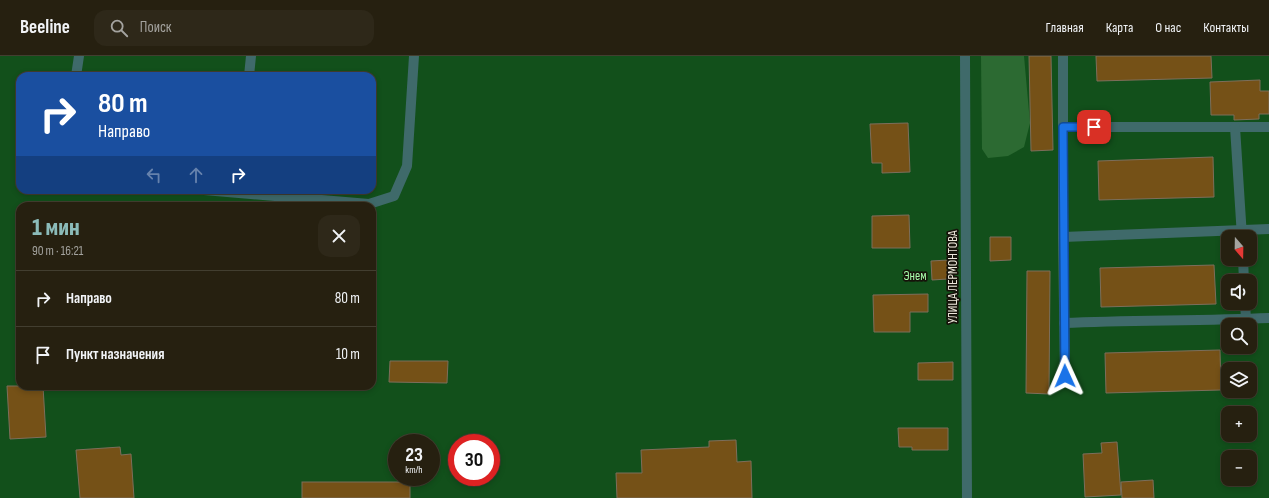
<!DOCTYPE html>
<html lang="ru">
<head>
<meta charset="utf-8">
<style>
  :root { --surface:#262010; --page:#2e2819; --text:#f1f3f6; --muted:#a4a39f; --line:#423e30; --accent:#8bbbb9 }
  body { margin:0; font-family:"Sofia Sans Condensed",sans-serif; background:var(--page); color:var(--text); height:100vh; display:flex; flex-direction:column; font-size:15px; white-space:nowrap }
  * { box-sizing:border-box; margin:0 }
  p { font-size:13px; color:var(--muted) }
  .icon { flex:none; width:22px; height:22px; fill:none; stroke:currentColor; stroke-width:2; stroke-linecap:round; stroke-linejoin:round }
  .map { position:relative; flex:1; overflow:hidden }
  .drawer { position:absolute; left:16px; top:146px; width:360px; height:188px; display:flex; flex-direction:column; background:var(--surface); border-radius:12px; box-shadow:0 2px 6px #0003,0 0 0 1px var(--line) }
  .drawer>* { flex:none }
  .top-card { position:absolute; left:16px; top:16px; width:360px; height:122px; border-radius:12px; box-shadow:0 2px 6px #0003,0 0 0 1px var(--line); background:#1a4fa0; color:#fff; overflow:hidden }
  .needle { width:26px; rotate:160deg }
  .tools { position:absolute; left:1221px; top:174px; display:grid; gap:8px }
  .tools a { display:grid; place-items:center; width:36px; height:36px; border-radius:8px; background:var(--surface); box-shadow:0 2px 6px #0003,0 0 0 1px var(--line); font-size:20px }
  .speed { position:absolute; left:388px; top:378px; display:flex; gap:8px; font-size:20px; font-weight:700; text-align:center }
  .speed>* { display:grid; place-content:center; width:52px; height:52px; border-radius:50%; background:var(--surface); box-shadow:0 2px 6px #0003,0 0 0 1px var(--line); line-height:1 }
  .speed small { font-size:10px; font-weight:400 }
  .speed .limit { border:6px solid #d22; background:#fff; color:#111 }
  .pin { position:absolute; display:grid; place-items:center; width:34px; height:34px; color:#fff; margin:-17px; border-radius:8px; box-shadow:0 2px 6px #0006 }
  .me { position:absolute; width:44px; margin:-22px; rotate:359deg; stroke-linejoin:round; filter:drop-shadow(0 0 3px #0008) }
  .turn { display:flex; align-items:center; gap:14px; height:84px; padding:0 16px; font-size:18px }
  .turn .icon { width:52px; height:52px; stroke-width:2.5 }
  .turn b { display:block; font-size:28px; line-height:34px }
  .lanes { display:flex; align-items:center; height:38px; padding:0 16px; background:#0003; justify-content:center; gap:20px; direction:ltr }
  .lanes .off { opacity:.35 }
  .round { display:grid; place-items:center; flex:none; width:42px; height:42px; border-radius:12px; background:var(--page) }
  .headline { display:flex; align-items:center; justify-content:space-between; height:68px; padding:0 16px }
  h1 { font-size:24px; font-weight:800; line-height:30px; color:var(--accent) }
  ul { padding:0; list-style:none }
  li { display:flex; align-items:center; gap:12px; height:56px; padding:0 16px; border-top:1px solid var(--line) }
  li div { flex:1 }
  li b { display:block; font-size:15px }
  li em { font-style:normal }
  header { display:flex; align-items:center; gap:24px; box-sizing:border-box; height:56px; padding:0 20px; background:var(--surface); border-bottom:1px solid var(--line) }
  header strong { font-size:19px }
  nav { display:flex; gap:22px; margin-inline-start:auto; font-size:14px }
  .search { width:280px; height:36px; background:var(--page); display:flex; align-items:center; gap:10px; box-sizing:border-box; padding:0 14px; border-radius:12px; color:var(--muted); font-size:15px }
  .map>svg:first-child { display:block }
  .green { fill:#12501b; fill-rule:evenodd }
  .forest { fill:#2c6a32 }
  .building { fill:#755117; stroke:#7d6e5b }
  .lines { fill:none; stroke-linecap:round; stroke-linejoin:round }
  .minor { stroke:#3f6a6a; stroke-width:10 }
  .route-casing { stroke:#114b97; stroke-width:10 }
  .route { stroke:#1a73e8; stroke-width:7 }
  .labels { text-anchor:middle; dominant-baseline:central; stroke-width:3.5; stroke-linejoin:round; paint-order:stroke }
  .park-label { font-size:13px; fill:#a7fcab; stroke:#16130a }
  .street-label { font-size:13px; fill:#ede8db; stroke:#16130a }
</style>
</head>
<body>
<header>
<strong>Beeline</strong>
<div class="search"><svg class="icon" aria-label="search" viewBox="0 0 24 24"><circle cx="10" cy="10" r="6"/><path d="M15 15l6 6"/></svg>Поиск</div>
<nav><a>Главная</a><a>Карта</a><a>О нас</a><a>Контакты</a></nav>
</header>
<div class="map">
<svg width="1269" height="442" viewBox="0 0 1269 442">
  <rect width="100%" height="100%" fill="#322a16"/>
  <path class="green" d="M0,0H1269V442H0ZM20,20H372V134H20ZM20,150H372V330H20ZM1228,181H1250V203H1228ZM1228,225H1250V247H1228ZM1228,269H1250V291H1228ZM1228,313H1250V335H1228ZM1228,357H1250V379H1228ZM397,387H431V421H397ZM457,387H491V421H457ZM1228,401H1250V423H1228Z"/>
  <polygon class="forest" points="981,0 1024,0 1030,67 1024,91 1008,100 988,102 982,93"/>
  <g class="building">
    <polygon points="1029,0 1051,0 1053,94 1031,95"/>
    <polygon points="1096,0 1211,0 1212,22 1097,25"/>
    <polygon points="1260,24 1260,35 1269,35 1269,58 1259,58 1259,63 1234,64 1234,59 1211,59 1210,26"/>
    <polygon points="908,67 910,116 882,117 882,107 872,107 870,68"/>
    <polygon points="1213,101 1214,141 1099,144 1098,105"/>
    <polygon points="909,159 910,192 872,192 872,160"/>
    <polygon points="990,181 1011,181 1011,204 990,205"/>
    <polygon points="948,204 948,223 932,224 931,205"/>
    <polygon points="1214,209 1216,248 1101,251 1100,212"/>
    <polygon points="1027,215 1050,215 1049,338 1026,337"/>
    <polygon points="928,238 928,256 910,256 910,276 874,276 873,239"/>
    <polygon points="1220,294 1221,334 1106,337 1105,297"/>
    <polygon points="390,305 448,305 447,327 389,326"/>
    <polygon points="953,306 953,324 918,324 918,307"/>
    <polygon points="7,330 43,330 46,381 10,383"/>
    <polygon points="898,372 948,372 948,394 912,394 912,391 899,391"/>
    <polygon points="736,384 737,406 751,405 752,442 617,442 616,417 642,417 641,394 709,391 709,385"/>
    <polygon points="1117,386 1121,439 1085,441 1083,398 1102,397 1101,387"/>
    <polygon points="120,391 121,399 131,398 134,442 80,442 76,394"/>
    <polygon points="1153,424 1154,442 1122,442 1121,426"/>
    <rect x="302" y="426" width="108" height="16"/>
  </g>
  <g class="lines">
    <g class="minor">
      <polyline points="965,0 967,442"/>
      <polyline points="1063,0 1063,181 1065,320"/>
      <polyline points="76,20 79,0"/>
      <polyline points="249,20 251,0"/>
      <polyline points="1063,71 1269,71"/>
      <polyline points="1235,71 1242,181"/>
      <polyline points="204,134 369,148 394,140 407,110 414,0"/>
      <polyline points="1063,181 1269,173"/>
      <polyline points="1243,203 1244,225"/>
      <polyline points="1245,247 1246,263"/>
      <path d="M1064,267C1132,264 1201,265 1269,262"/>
    </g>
  </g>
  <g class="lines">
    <g class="route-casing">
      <polyline id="route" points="1065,320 1063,71 1094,71"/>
    </g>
    <use href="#route" class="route"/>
  </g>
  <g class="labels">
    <g class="park-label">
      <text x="915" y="220">Энем</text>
    </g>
    <g class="street-label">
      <text transform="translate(953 221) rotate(-90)">УЛИЦА ЛЕРМОНТОВА</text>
    </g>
  </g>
</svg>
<div class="tools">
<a><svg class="needle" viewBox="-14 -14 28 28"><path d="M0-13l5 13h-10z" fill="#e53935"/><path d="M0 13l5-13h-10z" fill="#a4a39f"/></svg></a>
<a><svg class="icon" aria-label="sound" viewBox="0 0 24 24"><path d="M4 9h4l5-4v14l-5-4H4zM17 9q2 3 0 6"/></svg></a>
<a><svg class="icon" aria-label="search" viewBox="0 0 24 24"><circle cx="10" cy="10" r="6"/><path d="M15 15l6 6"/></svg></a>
<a><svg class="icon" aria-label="layers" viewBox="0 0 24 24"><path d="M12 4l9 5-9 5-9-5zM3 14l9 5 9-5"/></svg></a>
<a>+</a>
<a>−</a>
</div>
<div class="speed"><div>23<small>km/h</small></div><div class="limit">30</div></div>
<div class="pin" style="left:1094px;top:71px;background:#d93025"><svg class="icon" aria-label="arrive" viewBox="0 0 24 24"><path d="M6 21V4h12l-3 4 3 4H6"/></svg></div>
<svg class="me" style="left:1065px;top:320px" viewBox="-20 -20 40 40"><path d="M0-17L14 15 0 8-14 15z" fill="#1a73e8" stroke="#fff" stroke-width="4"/></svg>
<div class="top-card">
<div class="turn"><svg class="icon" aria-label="right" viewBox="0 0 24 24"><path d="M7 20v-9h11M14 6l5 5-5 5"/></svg><div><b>80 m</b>Направо</div></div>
<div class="lanes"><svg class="icon off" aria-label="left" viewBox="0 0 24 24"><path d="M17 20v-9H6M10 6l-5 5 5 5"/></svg><svg class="icon off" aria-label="ahead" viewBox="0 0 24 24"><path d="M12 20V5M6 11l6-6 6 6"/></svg><svg class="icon" aria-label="right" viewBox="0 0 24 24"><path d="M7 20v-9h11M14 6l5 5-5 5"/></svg></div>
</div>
<section class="drawer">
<div class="headline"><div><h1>1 мин</h1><p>90 m · 16:21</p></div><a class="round"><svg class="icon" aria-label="close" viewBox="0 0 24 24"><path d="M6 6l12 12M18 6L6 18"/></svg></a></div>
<ul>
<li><svg class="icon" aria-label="right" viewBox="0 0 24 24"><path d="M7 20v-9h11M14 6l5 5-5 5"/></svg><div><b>Направо</b></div><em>80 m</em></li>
<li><svg class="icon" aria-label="arrive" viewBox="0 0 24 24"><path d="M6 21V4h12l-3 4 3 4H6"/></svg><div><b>Пункт назначения</b></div><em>10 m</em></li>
</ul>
</section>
</div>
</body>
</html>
